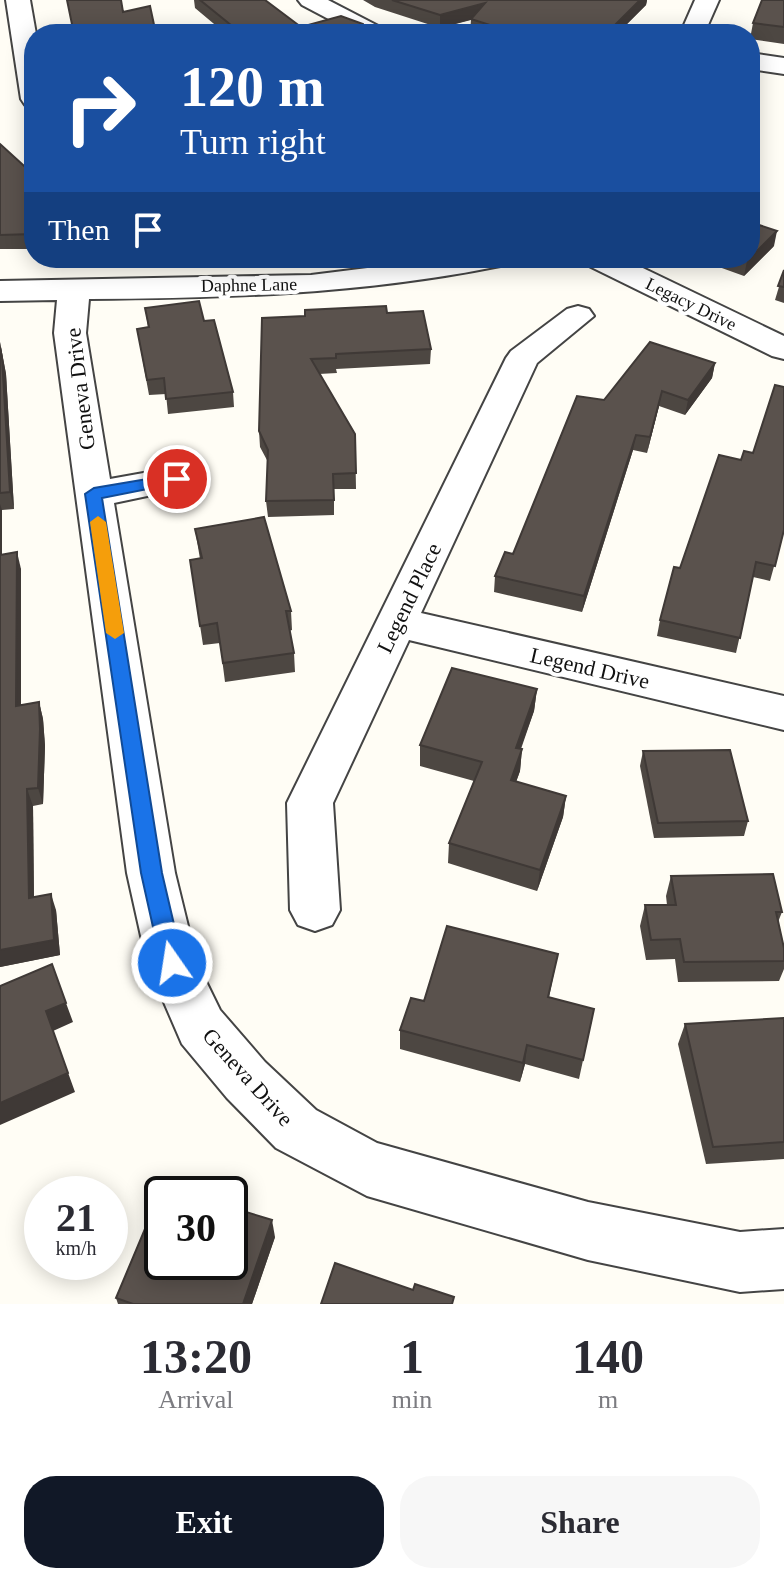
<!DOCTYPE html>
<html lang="en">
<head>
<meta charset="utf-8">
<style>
  :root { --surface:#fff; --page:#f7f7f7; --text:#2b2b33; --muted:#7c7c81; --accent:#111827 }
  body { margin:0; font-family:Georgia,serif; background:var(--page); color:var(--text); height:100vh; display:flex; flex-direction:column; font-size:30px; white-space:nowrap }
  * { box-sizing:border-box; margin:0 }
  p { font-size:26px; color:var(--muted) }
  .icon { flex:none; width:44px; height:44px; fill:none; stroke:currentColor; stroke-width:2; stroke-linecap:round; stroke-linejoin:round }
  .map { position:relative; height:1304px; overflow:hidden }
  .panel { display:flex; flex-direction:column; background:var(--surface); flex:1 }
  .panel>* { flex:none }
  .top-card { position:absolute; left:24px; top:24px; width:736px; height:244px; border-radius:32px; box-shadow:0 4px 20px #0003; background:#1a4fa0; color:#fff; overflow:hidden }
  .speed { position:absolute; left:24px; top:1176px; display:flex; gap:16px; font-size:40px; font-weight:700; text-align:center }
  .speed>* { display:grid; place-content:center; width:104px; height:104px; border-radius:50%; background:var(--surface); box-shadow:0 4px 20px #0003; line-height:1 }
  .speed small { font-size:20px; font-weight:400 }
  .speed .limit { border:4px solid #111; border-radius:12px; background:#fff; color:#111 }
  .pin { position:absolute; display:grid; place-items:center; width:68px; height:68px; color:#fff; margin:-34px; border:4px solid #fff; border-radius:50%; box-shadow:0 2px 8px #0007 }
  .me { position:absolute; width:88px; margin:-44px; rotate:347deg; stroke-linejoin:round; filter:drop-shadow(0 0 6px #0008) }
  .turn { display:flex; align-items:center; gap:28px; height:168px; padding:0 24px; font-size:36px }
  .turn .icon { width:104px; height:104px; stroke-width:2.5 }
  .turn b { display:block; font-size:56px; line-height:68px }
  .then { display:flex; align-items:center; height:76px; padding:0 24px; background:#0003; gap:16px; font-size:30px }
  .eta { display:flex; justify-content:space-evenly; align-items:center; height:136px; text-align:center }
  .eta b { font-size:48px; font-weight:700; line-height:56px }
  .cta { display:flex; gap:16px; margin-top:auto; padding:16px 24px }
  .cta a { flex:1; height:92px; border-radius:32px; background:var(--accent); color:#fff; font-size:32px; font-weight:700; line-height:92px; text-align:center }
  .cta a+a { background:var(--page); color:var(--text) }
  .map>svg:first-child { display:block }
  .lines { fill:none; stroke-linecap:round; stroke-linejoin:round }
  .minor-casing { stroke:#444; stroke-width:4 }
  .minor { fill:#fff; fill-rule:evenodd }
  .wall { fill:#4d4742 }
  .shaded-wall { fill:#3f3936 }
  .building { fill:#5a524d; stroke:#3f3936; stroke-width:2 }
  .route { fill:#1a73e8; stroke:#114b97; stroke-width:2 }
  .slow { fill:#f59e0b }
  .labels { text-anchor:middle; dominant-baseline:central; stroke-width:8; stroke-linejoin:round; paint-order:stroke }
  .far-street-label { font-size:18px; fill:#111; stroke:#fff }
  .street-label { font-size:22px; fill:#111; stroke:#fff }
</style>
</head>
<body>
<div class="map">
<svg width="784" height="1304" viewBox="0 0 784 1304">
  <rect width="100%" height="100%" fill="#fffdf5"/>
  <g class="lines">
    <g class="minor-casing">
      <g id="minor">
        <polygon points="6,0 30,0 36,34 34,107 25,105 21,99"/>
        <polygon points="298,0 328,0 384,29 387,34 357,34 302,5"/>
        <polygon points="695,0 719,0 704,34 680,34"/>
        <polygon points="750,53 784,58 784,74 750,69"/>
        <path d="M448,258H510L506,265L495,267C360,294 226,298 89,299L86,333L110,479L177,467L190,471L196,479L190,487L114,503L175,873L197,963L220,1010L265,1062L316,1110L377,1143L588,1202L740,1232L784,1229V1289L740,1292L588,1260L367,1196L276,1148L227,1098L182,1044L147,963L127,873L54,333L57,300L0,301V281L311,275Z"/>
        <polygon points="583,258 622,258 784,336 784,359 772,356 587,265"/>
        <polygon points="578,306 589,309 594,316 537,363 421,613 784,696 784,730 409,640 333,803 340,910 332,925 315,931 298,925 290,910 287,803 506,358 511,351 567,309"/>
      </g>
    </g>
    <use href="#minor" class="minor"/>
  </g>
  <g class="wall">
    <polygon points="194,0 265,0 301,27 366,34 226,34 195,8"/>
    <polygon points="363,0 647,0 646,5 617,34 475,34 470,33 471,20 440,28 375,7"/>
    <polygon points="784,0 784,44 750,39 753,23"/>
    <polygon points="0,144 34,175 34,249 0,249"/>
    <polygon points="774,246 744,276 694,258 750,258"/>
    <polygon points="784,270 784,303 775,300"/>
    <polygon points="145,308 204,321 233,392 234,407 168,414 166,394 149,395 137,329 148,327"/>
    <polygon points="387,313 431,349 430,364 336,369 337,373 319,374 355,434 356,489 334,489 334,515 268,517 266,501 268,462 260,447 259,431 262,318"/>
    <polygon points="0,342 6,374 14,509 2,510 2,555 21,569 21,705 39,702 43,719 45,746 43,804 33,806 34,897 56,910 60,955 0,967"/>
    <polygon points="715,363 712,378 685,415 659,406 647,453 633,450 582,612 494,592 495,576 513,554 604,400"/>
    <polygon points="195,529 291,611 292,630 289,631 294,653 295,672 225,682 220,643 203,645 190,560 200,559"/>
    <polygon points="784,530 770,581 753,577 736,653 657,636 660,620 680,568"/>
    <polygon points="537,689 534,711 521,749 522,749 520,771 516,782 566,796 563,817 537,891 448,863 449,843 474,781 420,766 420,745"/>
    <polygon points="643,751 748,821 744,836 654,838 640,766"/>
    <polygon points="671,876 782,912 778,922 784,948 784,969 779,981 678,982 675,959 646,960 640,926 645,905 667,905 666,896"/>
    <polygon points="558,954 549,997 594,1009 579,1079 525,1064 520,1082 400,1049 400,1030 424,1001"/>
    <polygon points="784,1018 784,1159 706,1164 678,1044 685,1024"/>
    <polygon points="275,1237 252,1304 118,1304 116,1298"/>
  </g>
  <g class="shaded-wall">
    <polygon points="640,0 647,0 646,5 617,34 606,34"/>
    <polygon points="485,3 484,16 440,28 440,15"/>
    <polygon points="777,231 774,246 744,276 747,261"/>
    <polygon points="0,342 6,374 14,509 10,492"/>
    <polygon points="715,363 712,378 685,415 688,400"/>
    <polygon points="662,391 659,406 647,453 650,437"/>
    <polygon points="636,435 633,450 582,612 584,596"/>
    <polygon points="0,504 2,510 2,572 0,565"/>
    <polygon points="17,552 21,569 21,722 16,706"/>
    <polygon points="537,689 534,711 513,769 516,748"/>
    <polygon points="39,702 43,719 45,746 43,804 38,788"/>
    <polygon points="522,749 520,771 509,801 511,780"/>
    <polygon points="27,789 33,806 34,914 29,898"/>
    <polygon points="566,796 563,817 537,891 540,870"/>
    <polygon points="51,894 56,910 60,955 0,967 0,950"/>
    <polygon points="66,1003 73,1022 53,1031 75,1092 0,1125 0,1103 46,1011"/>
    <polygon points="527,1045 525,1064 520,1082 523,1063"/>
    <polygon points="272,1220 275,1237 252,1304 243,1304"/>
  </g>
  <g class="building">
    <polygon points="67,0 121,0 123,12 150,6 156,34 74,34"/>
    <polygon points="200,0 265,0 301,27 341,16 363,24 366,34 242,34"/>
    <polygon points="392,0 640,0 606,34 544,34 499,28 471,19 485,3 440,15"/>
    <polygon points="762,0 784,0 784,27 753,23"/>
    <polygon points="0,144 34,175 34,234 0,235"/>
    <polygon points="750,222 777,231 750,258"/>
    <polygon points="784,270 784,287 778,286"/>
    <polygon points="199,301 204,321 214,320 233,392 166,399 164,378 147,380 137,329 149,327 145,308"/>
    <polygon points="386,306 387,313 423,311 431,349 336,354 336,358 311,359 355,434 356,473 333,474 334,500 266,501 268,450 259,431 262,318 305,316 305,310"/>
    <polygon points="650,342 715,363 688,400 662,391 650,437 636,435 584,596 495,576 505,552 513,554 577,396 604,400"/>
    <polygon points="0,347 2,358 10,492 0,493"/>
    <polygon points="775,385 784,387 784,530 775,566 756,562 740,638 660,620 674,567 680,568 719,455 741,460 744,451 753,453"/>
    <polygon points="264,517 291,611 286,611 294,653 223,663 217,623 200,626 190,560 202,558 195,529"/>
    <polygon points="17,552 16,706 39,702 40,729 38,788 27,789 29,898 51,894 54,940 0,950 0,555"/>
    <polygon points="452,668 537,689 516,748 522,749 511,780 566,796 540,870 449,843 482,762 420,745"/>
    <polygon points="730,750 748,821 658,823 643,751"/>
    <polygon points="773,874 782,912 776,912 784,948 784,961 684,962 680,939 651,940 645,905 676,905 671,876"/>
    <polygon points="447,926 558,954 548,997 594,1009 583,1060 527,1045 523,1063 400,1030 411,998 424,1001"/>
    <polygon points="52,964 66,1003 46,1011 68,1073 0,1103 0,986"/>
    <polygon points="784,1018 784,1142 713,1147 685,1024"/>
    <polygon points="163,1186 188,1194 162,1194 162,1262 230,1262 230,1207 272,1220 243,1304 133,1304 116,1298"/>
    <polygon points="335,1263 413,1290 415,1284 454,1297 452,1304 321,1304"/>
  </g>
  <polygon class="route" points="177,474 183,475 183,482 102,498 162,873 183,963 180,970 172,973 164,970 161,963 141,873 85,494 94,488"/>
  <polygon class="slow" points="98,516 106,522 124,633 115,639 106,633 90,522"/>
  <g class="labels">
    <g class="far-street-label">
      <text transform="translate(249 285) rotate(-1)">Daphne Lane</text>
      <text transform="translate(691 304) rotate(26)">Legacy Drive</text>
    </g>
    <g class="street-label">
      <text transform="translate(80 389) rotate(-97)">Geneva Drive</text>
      <text transform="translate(409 598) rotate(-64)">Legend Place</text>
      <text transform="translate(590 668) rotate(13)">Legend Drive</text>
      <text transform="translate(248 1077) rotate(48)">Geneva Drive</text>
    </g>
  </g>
</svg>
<div class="speed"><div>21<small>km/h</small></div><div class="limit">30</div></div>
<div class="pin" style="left:177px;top:479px;background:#d93025"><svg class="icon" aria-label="arrive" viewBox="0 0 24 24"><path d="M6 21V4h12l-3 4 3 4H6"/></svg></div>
<svg class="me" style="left:172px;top:963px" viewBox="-20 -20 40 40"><circle r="17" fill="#1a73e8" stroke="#fff" stroke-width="3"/><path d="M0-11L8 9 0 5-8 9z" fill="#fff"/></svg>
<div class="top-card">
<div class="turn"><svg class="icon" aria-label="right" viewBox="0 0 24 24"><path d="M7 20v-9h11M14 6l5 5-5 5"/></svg><div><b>120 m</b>Turn right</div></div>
<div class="then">Then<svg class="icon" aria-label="arrive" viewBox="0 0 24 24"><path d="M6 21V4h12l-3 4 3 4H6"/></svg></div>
</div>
</div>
<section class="panel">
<div class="eta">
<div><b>13:20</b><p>Arrival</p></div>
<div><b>1</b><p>min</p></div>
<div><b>140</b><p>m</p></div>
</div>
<div class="cta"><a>Exit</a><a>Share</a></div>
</section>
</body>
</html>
